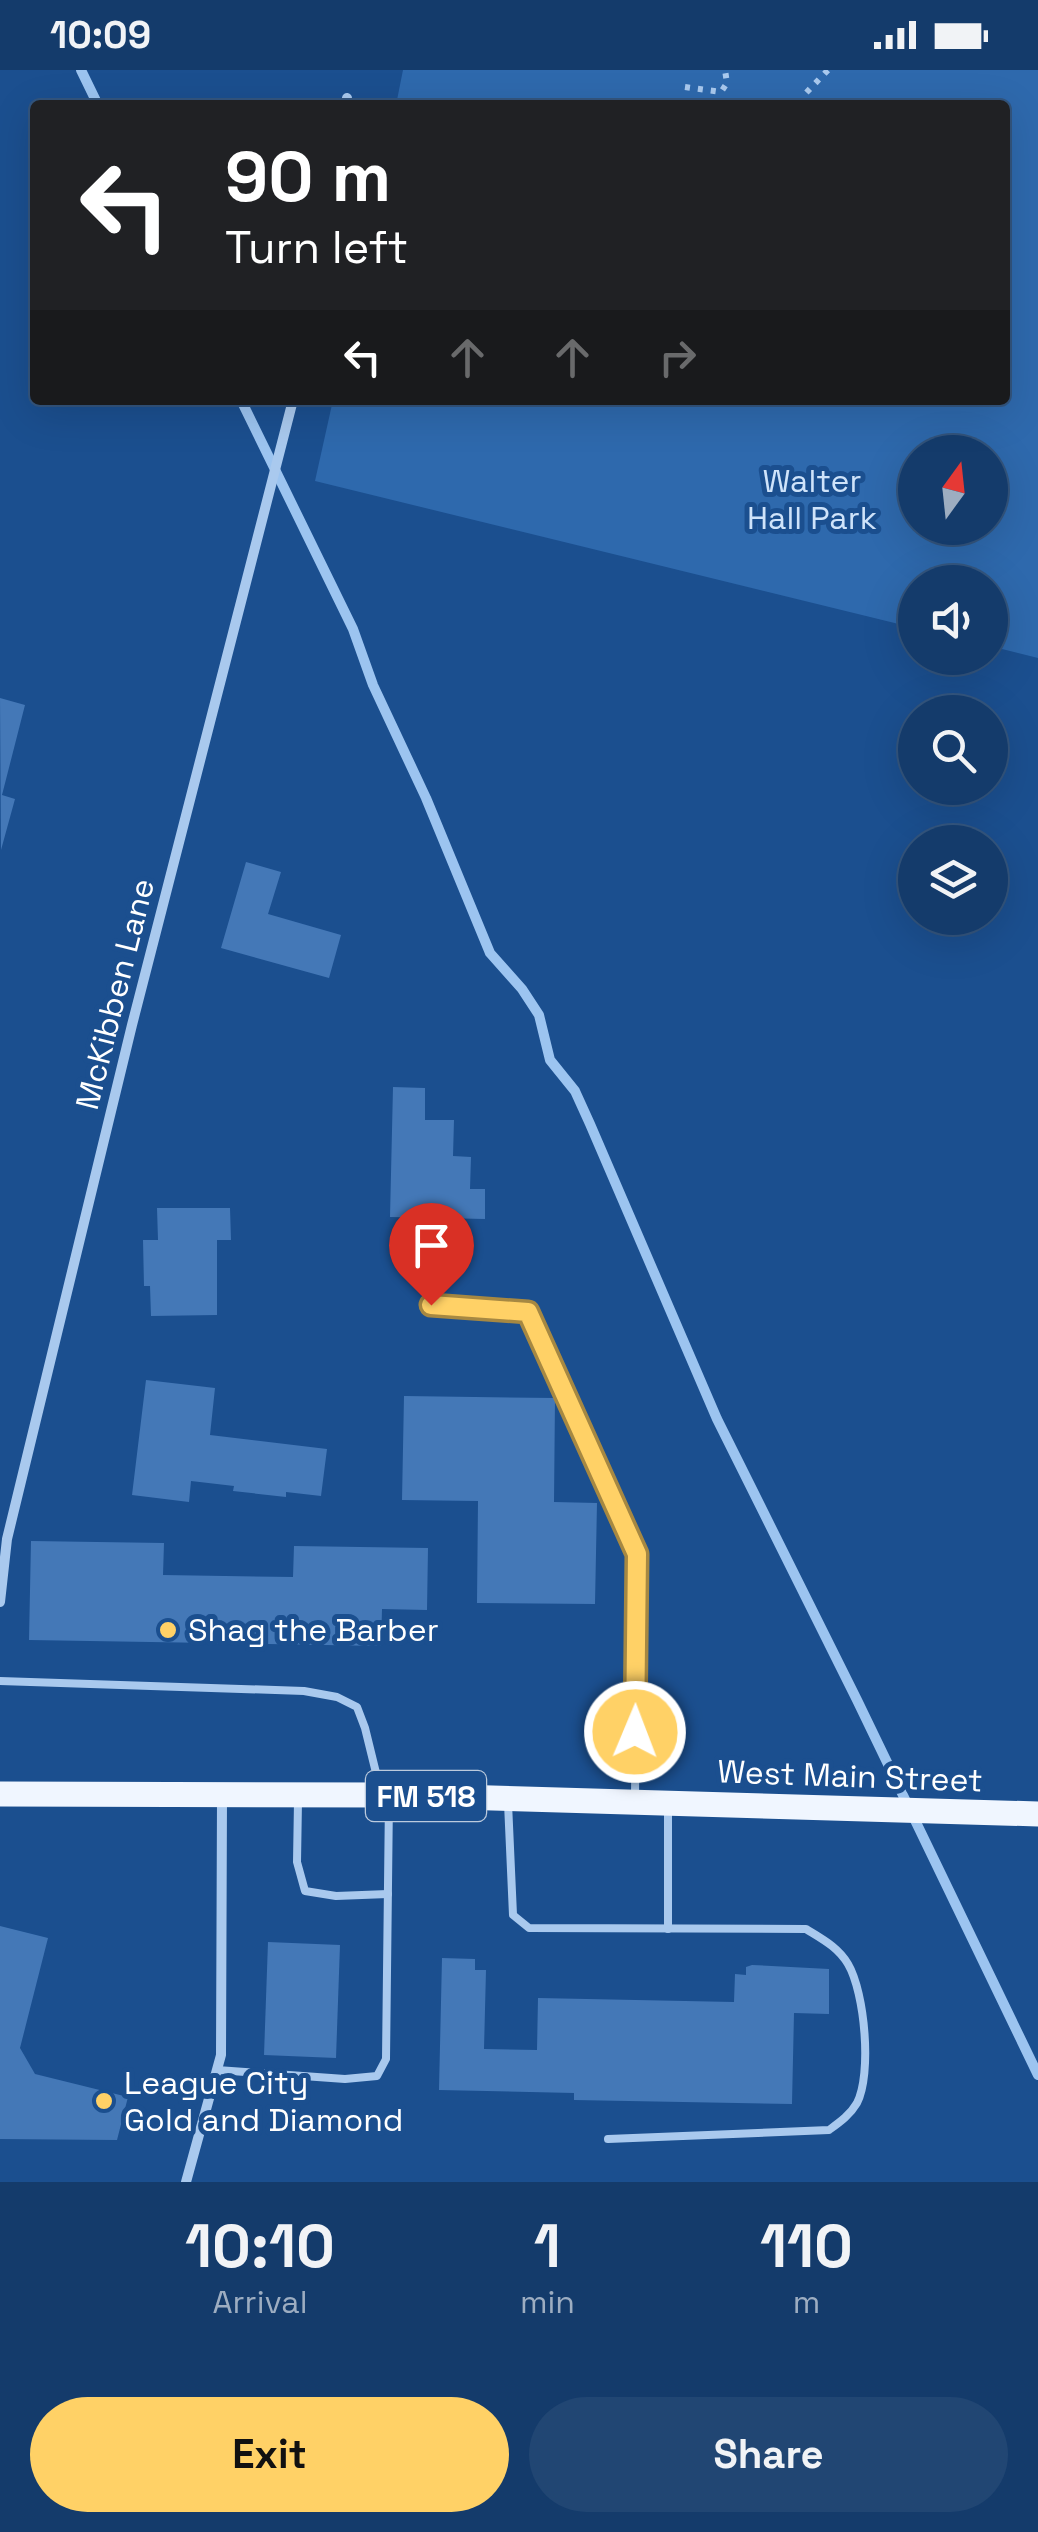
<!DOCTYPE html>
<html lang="en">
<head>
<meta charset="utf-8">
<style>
  :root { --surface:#143b6b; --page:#214673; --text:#f1f3f6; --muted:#9dadc1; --line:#33557e; --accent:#ffd166 }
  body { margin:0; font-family:"Space Grotesk",sans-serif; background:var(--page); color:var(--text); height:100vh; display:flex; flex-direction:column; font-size:38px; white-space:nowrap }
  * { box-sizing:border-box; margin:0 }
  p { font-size:32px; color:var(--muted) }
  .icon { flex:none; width:55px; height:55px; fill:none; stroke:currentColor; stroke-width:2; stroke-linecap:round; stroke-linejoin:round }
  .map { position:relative; height:2112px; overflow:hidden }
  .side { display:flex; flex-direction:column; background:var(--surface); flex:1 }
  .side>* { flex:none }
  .top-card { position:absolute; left:30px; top:30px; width:980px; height:305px; border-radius:10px; box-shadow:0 10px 40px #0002,0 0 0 2px var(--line); background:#202124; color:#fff; overflow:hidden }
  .needle { width:65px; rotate:15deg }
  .buttons { position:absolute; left:898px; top:365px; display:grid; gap:20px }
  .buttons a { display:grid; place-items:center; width:110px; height:110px; border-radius:50%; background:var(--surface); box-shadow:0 10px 40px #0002,0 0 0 2px var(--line); font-size:50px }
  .pin { position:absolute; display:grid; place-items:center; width:85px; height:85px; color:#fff; margin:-102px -42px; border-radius:50% 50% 50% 0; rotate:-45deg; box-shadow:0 0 10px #0007 }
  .pin .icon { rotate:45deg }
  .me { position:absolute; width:110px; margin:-55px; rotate:1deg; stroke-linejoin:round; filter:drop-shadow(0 0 8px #0008) }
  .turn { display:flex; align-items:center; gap:35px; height:210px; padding:0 30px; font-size:45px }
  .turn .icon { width:130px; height:130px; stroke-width:2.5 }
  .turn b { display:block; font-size:70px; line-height:85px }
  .lanes { display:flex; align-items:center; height:95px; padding:0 30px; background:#0003; justify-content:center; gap:50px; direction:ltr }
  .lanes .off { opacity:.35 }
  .eta { display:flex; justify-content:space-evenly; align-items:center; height:170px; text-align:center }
  .eta b { font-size:60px; font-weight:700; line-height:70px }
  .cta { display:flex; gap:20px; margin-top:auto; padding:20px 30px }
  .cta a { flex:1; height:115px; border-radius:60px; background:var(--accent); color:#111; font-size:40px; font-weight:700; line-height:115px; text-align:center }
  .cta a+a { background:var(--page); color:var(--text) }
  .status { display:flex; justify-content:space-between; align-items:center; height:70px; padding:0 50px; background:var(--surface); direction:ltr }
  .status svg { height:28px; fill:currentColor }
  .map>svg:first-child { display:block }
  .green { fill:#2e69ad; fill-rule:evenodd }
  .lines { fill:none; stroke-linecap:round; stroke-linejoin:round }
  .stream { stroke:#9cc4f0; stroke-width:10 }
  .building { fill:#4478b7 }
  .path { stroke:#a9c9ee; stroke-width:6; stroke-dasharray:5 8; stroke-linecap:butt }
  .lane { stroke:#a9c9ee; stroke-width:8 }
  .street { stroke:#a9c9ee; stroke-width:10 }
  .primary { stroke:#f0f6ff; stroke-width:25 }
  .route-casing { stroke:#a68842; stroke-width:25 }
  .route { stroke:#ffd166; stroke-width:18 }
  .poi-dot { fill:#ffd166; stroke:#1b4f8f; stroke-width:4 }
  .labels { text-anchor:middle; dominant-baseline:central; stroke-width:10; stroke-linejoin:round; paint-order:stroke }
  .shield { fill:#1b4f8f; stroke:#bbcadd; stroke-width:2.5 }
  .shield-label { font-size:30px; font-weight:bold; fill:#fff }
  .park-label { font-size:32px; fill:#cfe3fa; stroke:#1b4f8f }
  .street-label { font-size:32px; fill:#fff; stroke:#1b4f8f }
  .poi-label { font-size:32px; fill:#fff; stroke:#1b4f8f; text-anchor:start }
</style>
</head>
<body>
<div class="status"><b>10:09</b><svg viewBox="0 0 49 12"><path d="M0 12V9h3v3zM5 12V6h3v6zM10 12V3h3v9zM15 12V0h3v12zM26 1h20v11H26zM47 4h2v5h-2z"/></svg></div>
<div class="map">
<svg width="1038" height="2112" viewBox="0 0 1038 2112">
  <rect width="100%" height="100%" fill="#1b4f8f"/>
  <path class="green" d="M403,0H1038V588L990,576V512H915V558L315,411L333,330H1005V35H396ZM915,382H990V458H915Z"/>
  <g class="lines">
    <g class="stream">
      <polyline points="81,0 98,35"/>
      <polyline points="241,330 353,559 373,615 426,728 490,883 522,919 539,945 550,990 575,1021 590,1054 717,1349 857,1630 1038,2005"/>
    </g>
  </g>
  <g class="building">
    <polygon points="0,628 25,635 2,725 15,729 1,780"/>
    <polygon points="246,792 281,802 268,844 341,865 329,908 221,878"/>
    <polygon points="393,1017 425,1018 425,1050 454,1050 453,1086 471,1087 470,1119 485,1119 485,1149 390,1147"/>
    <polygon points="157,1138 230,1138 231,1170 217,1170 217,1245 151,1246 150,1216 144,1216 143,1170 158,1170"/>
    <polygon points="146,1310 215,1318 210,1365 327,1379 321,1426 286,1422 286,1427 233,1421 234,1416 191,1411 189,1432 132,1425"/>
    <polygon points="404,1326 555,1328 554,1432 597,1433 595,1534 477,1533 478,1431 402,1430"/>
    <polygon points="31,1471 164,1473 163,1505 293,1507 294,1476 428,1478 427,1540 382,1539 381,1576 29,1570"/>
    <polygon points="0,1856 48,1868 20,1978 35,2004 128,2027 117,2070 0,2069"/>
    <polygon points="268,1872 340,1875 336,1988 264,1985"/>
    <polygon points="442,1888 475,1889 475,1900 486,1900 484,1979 537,1980 538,1928 734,1932 735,1904 746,1905 746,1897 752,1895 829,1899 829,1944 794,1943 792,2034 574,2030 574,2023 439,2020"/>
  </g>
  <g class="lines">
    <g class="path">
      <polyline points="685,17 721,22 727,13 725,0"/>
      <polyline points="803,35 806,23 828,0"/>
    </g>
    <g class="lane">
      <polyline points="431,1235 528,1242 637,1484 635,1728"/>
      <polyline points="0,1611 304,1621 337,1627 357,1637 365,1658 380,1719"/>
      <polyline points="298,1731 297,1792 305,1821 336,1826 388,1824"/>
      <path d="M508,1733L513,1845L529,1858L806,1859C822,1869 838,1877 848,1894C865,1923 872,2004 857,2033C850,2045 840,2052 829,2060L608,2069"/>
      <polyline points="668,1859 668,1738"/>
      <polyline points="217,2000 345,2009 377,2006 386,1989 389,1728"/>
    </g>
    <g class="street">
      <polyline points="346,35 347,28"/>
      <polyline points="0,1532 7,1469 132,955 293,330"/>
      <polyline points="186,2112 221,1985 222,1728"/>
    </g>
    <polyline class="primary" points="0,1724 389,1725 1038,1744"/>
  </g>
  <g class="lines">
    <g class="route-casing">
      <polyline id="route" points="431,1235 528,1242 637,1484 635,1662"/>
    </g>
    <use href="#route" class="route"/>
  </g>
  <g class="poi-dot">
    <circle cx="168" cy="1560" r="10"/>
    <circle cx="104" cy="2031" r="10"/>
  </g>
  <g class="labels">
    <rect class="shield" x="366" y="1701" width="120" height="50" rx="8"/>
    <g class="shield-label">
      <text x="426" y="1726">FM 518</text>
    </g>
    <g class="park-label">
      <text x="812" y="411">Walter<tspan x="812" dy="37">Hall Park</tspan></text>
    </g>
    <g class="street-label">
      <text transform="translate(115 924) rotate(-76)">McKibben Lane</text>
      <text transform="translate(850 1706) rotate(2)">West Main Street</text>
    </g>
    <g class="poi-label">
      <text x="188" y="1560">Shag the Barber</text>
      <text x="124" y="2013">League City<tspan x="124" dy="37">Gold and Diamond</tspan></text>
    </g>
  </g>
</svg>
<div class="buttons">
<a><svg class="needle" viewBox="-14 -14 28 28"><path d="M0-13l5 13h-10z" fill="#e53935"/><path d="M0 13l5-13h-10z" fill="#9dadc1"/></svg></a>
<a><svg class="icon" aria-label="sound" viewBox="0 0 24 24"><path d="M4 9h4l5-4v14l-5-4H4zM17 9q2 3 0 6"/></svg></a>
<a><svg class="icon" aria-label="search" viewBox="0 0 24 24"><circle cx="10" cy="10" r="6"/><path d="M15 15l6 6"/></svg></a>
<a><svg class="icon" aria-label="layers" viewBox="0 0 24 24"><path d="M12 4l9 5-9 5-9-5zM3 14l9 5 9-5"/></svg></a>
</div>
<div class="pin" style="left:431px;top:1235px;background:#d93025"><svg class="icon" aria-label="arrive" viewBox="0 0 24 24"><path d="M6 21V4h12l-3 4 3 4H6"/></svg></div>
<svg class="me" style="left:635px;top:1662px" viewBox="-20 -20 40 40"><circle r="17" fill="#ffd166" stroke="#fff" stroke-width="3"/><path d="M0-11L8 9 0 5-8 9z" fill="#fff"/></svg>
<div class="top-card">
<div class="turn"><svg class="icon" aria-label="left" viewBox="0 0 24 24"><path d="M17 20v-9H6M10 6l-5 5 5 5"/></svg><div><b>90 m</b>Turn left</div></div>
<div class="lanes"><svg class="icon" aria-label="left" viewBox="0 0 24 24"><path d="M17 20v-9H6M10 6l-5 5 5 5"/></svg><svg class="icon off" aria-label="ahead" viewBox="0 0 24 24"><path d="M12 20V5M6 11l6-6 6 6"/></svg><svg class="icon off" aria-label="ahead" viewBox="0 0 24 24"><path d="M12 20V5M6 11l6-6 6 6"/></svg><svg class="icon off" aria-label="right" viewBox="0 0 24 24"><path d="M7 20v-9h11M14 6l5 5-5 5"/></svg></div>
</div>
</div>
<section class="side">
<div class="eta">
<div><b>10:10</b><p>Arrival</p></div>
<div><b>1</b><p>min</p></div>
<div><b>110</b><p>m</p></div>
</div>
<div class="cta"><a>Exit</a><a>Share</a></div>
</section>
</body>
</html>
